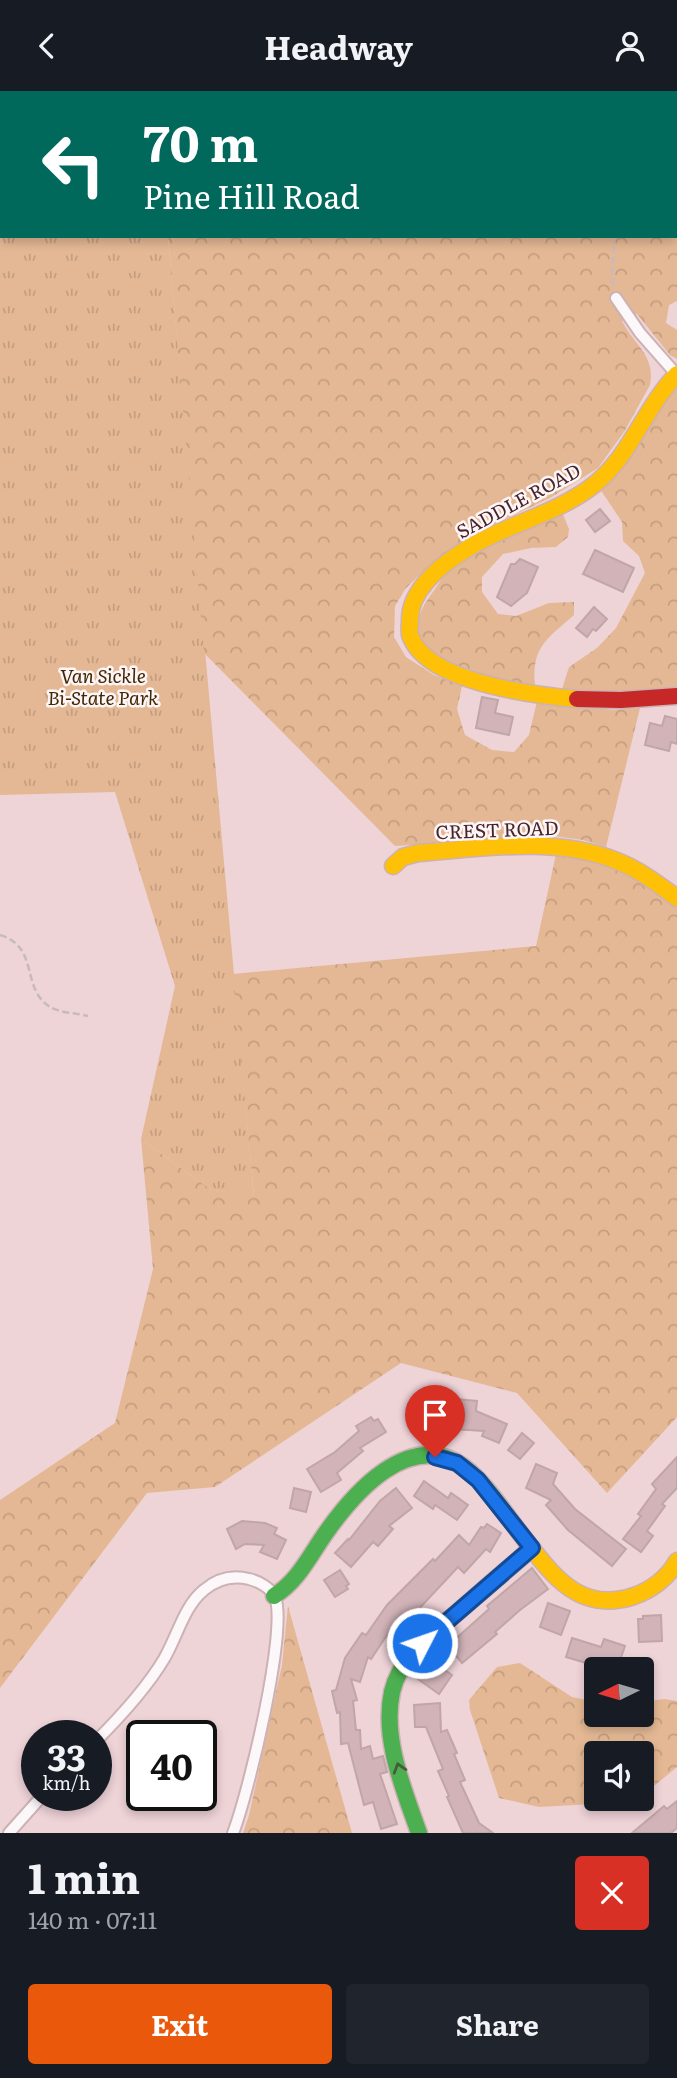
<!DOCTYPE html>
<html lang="en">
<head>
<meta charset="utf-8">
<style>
  :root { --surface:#171b24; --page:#20242c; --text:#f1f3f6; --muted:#9ea1a6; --accent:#ea580c }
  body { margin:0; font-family:Literata,serif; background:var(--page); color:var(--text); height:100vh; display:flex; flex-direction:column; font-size:26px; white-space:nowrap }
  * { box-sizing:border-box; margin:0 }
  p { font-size:23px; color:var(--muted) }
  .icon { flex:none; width:38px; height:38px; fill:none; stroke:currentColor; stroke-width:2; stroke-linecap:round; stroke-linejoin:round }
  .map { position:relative; height:1742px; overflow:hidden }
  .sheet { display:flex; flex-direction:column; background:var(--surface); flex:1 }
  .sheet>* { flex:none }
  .guide { position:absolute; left:0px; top:0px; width:677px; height:147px; box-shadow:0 4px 10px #0003; background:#00695c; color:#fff; overflow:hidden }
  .needle { width:46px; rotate:265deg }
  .fabs { position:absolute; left:584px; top:1566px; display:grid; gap:14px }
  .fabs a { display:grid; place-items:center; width:70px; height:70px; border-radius:7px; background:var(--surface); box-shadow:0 4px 10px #0003; font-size:35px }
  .speed { position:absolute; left:21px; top:1629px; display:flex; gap:14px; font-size:35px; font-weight:700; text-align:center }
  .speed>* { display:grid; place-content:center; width:91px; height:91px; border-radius:50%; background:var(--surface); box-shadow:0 4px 10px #0003; line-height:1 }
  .speed small { font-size:18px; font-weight:400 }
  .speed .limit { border:4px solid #111; border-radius:10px; background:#fff; color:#111 }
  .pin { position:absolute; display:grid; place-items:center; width:60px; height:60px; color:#fff; margin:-72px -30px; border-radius:50% 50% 50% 0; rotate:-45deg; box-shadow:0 0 7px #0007 }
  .pin .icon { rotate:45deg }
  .me { position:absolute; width:77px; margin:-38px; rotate:49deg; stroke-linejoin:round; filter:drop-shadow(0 0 5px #0008) }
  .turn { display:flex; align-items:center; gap:24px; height:147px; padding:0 28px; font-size:32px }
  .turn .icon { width:91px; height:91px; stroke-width:2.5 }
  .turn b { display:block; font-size:49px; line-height:60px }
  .round { display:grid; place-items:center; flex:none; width:74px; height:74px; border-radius:7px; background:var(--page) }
  .headline { display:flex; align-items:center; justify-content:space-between; height:119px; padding:0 28px }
  h1 { font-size:42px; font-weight:700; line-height:52px }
  .button { display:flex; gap:14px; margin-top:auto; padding:14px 28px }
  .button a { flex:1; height:80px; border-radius:7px; background:var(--accent); color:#fff; font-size:28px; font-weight:700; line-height:80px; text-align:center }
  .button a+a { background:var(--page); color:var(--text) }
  header { display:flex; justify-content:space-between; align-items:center; height:91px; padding:0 28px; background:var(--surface); font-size:32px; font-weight:700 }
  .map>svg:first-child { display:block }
  .grass { fill:url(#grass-tufts) }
  .forest { fill:url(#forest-crowns) }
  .building { fill:#d1b3b8; stroke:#c0a5a9; stroke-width:2 }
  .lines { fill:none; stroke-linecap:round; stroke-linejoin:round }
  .street-casing { stroke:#ccb1b5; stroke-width:14 }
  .fast-casing { stroke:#ccb1b5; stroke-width:19 }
  .slow-casing { stroke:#ccb1b5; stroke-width:19 }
  .jam-casing { stroke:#ccb1b5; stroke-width:19 }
  .path { stroke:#c7babc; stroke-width:2.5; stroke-dasharray:7 3.5; stroke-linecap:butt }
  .street { stroke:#fcf8f9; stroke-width:10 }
  .fast { stroke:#4caf50; stroke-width:16 }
  .slow { stroke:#ffc107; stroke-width:16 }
  .jam { stroke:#c62828; stroke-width:16 }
  .oneway { stroke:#485c3a }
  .route-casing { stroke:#114b97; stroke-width:18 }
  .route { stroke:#1a73e8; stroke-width:12 }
  .labels { text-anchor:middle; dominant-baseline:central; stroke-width:5; stroke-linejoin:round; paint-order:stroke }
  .street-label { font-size:19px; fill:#45252b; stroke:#fef5f6 }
  .park-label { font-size:19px; font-style:italic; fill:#412704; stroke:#fef5f6 }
</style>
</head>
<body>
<header><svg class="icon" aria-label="back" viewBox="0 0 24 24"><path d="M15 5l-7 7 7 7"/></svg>Headway<svg class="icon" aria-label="person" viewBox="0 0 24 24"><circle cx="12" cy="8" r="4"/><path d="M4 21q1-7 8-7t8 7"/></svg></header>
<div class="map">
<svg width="677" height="1742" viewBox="0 0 677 1742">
  <defs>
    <pattern id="grass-tufts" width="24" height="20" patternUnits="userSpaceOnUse" patternTransform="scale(1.75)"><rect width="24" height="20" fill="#e4b894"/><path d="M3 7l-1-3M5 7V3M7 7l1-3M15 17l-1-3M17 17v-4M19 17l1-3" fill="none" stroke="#c59e80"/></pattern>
    <pattern id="forest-crowns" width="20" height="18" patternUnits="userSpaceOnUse" patternTransform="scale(1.75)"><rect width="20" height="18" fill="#e4b894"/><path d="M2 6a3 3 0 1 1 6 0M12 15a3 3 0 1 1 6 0" fill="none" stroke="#c59e80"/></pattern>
  </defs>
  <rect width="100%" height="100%" fill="#eed3d7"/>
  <polygon class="grass" points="0,0 156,0 156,2 2,2 2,145 168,145 254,1107 210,1098 141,1048 175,895 115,701 0,704"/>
  <g class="forest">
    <path d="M156,0H677V210L669,214L666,232L677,239V268L670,264L637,223L622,230C634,254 656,265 650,294L624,341L598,377L550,407L471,444L431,473L406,497L395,515L394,546L406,566L434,584L462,595L457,618L465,644L492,659L514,661L529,644L537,610L613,619L640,617L606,756L583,749L553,745L395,755L204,562L168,145H676V2Z"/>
    <path d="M677,296V597L611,602L562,598L569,576L597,557L616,537L645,482L639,465L623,450L622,431L600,398C616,385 628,369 638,350C649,331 658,309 677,296Z"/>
    <path d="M562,421L569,438L568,446L556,456L531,457L503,463L482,486V501L498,523L516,525L549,512L574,511V524C548,547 531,556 535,594C508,590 483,584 457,574C414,556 405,537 435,498C439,492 443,485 448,481C478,452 525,437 562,421Z"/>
    <path d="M556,763C586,767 620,775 646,792C657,800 667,809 677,817V1326L607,1402L517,1302L401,1272L215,1396L147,1402L0,1597V1409L115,1332L153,1178L141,1048L210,1098L254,1106L233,883L536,855Z"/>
    <polygon points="288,1515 352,1742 243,1742 249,1724 282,1574"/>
    <polygon points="520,1572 572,1606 597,1611 597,1624 642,1624 642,1611 664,1608 677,1610 677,1676 654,1695 642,1699 642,1662 597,1662 597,1708 621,1708 612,1712 539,1716 499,1707 470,1619 469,1609 497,1576"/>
  </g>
  <g class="building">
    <polygon points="600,418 610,430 595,441 586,429"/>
    <polygon points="595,459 634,477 623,501 583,483"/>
    <polygon points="520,468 538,476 527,502 511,515 497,506 511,473 515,473"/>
    <polygon points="594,516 607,528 596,540 593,538 587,546 576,537"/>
    <polygon points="482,606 498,609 495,622 513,626 509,644 476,637"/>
    <polygon points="665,625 677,628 677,653 671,651 669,660 645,654 650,632 662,635"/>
    <polygon points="427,1303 445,1305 445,1307 477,1310 476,1320 507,1333 499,1352 482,1345 484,1340 453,1338 454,1328 425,1325"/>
    <polygon points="371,1326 374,1330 378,1328 386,1341 360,1357 363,1360 337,1382 341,1389 321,1401 307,1378 335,1361 359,1340 356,1335"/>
    <polygon points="522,1342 534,1352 520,1368 508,1359"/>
    <polygon points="677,1366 677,1397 662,1413 665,1415 647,1440 653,1445 641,1461 623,1448 641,1425 638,1423 656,1398 652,1393"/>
    <polygon points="536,1373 557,1382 553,1393 575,1418 626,1458 612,1475 568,1439 546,1414 551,1409 526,1397"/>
    <polygon points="424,1390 448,1407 451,1402 468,1414 457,1429 435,1414 433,1418 414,1405"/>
    <polygon points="294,1397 311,1401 306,1421 290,1417"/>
    <polygon points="396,1397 412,1417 389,1435 393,1438 378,1455 373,1451 351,1476 335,1462 348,1448 349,1449 380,1410"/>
    <polygon points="242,1430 265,1432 277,1437 274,1443 286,1449 277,1468 260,1461 264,1454 245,1453 236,1458 227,1438"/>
    <polygon points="487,1433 501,1442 490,1461 486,1458 464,1482 458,1476 416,1521 413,1519 394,1544 389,1541 371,1568 368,1566 360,1591 351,1588 357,1609 353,1610 356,1639 360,1639 361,1658 370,1655 373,1668 383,1665 387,1681 380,1683 397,1733 381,1738 373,1711 364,1714 348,1652 341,1653 340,1621 337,1622 332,1600 336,1599 345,1567 362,1542 366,1544 387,1514 433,1468 435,1470 459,1444 469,1454 481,1436 484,1437"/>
    <polygon points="532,1477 548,1498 520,1519 495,1541 497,1543 462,1572 452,1560 457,1556 452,1551 489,1518 487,1515"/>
    <polygon points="340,1479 349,1493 346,1495 348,1498 335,1506 324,1489"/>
    <polygon points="548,1512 570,1520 561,1544 540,1536"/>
    <polygon points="661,1524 662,1550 639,1551 638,1528 643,1528 643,1525"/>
    <polygon points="572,1547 601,1556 604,1548 625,1555 617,1578 587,1568 586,1572 566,1566"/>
    <polygon points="430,1569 452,1584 439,1603 418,1588"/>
    <polygon points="440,1612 441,1641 447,1639 457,1662 454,1663 465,1689 460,1691 479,1732 493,1742 463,1742 447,1706 449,1705 438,1680 443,1678 426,1636 415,1636 414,1614"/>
    <polygon points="677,1710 677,1737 671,1742 632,1742 664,1715 667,1718"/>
  </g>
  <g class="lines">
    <g class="street-casing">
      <g id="street">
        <polyline points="616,207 640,242 676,283"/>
        <path d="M96,1650C121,1625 146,1598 164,1568C177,1546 184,1515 204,1499C217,1488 233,1484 249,1488C258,1490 271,1497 275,1506C288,1539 248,1704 233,1742"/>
        <polyline points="9,1742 43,1704"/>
      </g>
    </g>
    <g class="fast-casing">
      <g id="fast">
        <path d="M274,1505C298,1490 309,1466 325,1443C353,1403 409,1337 464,1376C487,1393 508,1427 526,1450"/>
        <path d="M419,1742C404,1699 382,1648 392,1601C401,1562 439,1538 467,1513C489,1494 510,1476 532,1457"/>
      </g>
    </g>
    <g class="slow-casing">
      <g id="slow">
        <path d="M577,608C534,604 426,592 410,544C409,540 410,533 410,528C410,501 437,477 459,463C501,434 555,425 595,393C631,364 645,316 677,283"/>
        <path d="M393,775L403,766L418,762C483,757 555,745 617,770C640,779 658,793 677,807"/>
        <path d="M526,1450C540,1468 556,1490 576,1501C611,1521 659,1503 677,1470"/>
      </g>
    </g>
    <g class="jam-casing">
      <polyline id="jam" points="577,608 621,609 677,605"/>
    </g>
    <g class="path">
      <polyline points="1,0 2,3"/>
      <polyline points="371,0 372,2"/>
      <polyline points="144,2 144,0"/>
      <path d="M614,145C615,163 610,180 614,197"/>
      <path d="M0,844C40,856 20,897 50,916C60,922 77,922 88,925"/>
    </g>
    <use href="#street" class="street"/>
    <use href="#fast" class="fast"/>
    <use href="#slow" class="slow"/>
    <use href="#jam" class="jam"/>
  </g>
  <defs><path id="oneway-chevron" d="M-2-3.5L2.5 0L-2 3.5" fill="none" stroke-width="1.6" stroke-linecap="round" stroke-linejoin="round" transform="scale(1.75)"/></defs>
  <use class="oneway" href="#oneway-chevron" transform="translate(399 1677) rotate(-107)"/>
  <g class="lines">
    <g class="route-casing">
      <polyline id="route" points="422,1552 532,1457 478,1389 457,1372 435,1366"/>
    </g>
    <use href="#route" class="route"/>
  </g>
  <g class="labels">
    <g class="street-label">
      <text transform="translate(518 409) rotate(-28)">SADDLE ROAD</text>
      <text transform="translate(497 738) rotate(-2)">CREST ROAD</text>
    </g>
    <g class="park-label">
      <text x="103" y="584">Van Sickle<tspan x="103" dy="22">Bi-State Park</tspan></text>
    </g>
  </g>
</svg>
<div class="fabs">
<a><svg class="needle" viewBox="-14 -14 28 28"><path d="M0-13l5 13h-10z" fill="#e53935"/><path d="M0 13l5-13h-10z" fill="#9ea1a6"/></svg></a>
<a><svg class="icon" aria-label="sound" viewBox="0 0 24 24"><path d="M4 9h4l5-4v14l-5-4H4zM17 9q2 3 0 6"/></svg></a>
</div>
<div class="speed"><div>33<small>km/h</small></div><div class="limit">40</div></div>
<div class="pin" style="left:435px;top:1366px;background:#d93025"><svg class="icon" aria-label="arrive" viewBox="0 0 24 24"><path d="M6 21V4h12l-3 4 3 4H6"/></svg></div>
<svg class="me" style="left:422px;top:1552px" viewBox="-20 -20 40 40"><circle r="17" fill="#1a73e8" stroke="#fff" stroke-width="3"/><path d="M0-11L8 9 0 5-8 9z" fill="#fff"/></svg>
<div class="guide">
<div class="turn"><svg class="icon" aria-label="left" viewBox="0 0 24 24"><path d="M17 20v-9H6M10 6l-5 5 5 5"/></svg><div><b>70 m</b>Pine Hill Road</div></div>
</div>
</div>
<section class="sheet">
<div class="headline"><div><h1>1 min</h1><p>140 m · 07:11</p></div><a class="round" style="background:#d93025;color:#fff"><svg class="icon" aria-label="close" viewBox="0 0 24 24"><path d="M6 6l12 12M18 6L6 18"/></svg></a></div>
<div class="button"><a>Exit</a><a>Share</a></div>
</section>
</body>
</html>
